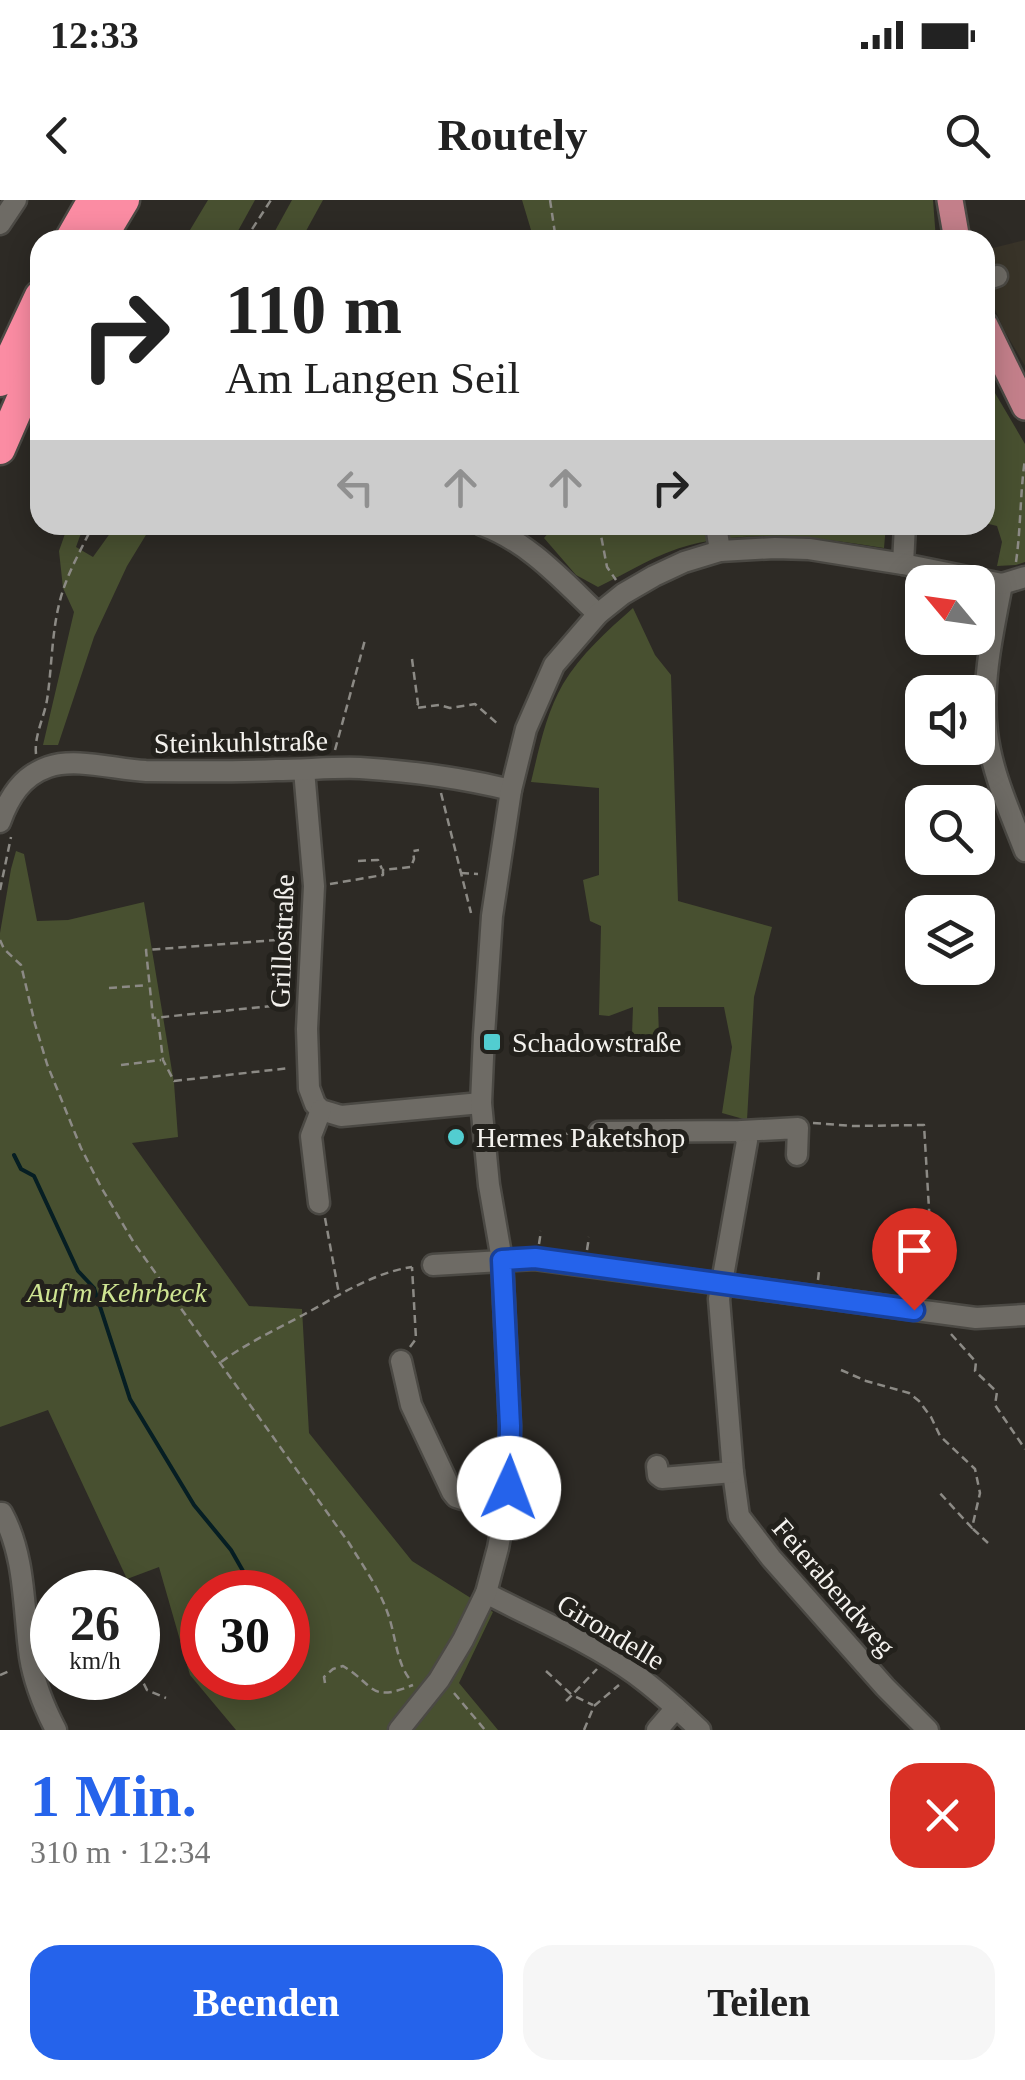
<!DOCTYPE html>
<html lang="de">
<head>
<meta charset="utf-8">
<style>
  :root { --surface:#fff; --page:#f6f6f6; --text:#222; --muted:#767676; --accent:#2563eb }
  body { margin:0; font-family:"Times New Roman",serif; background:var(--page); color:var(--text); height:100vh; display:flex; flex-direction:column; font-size:38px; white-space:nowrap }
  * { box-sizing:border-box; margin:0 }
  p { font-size:32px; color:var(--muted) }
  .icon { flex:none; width:55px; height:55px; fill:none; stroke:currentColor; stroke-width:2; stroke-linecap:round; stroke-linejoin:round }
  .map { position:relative; height:1530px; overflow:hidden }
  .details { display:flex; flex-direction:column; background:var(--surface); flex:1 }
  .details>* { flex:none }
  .banner { position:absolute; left:30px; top:30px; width:965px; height:305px; border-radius:30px; box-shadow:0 5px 25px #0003; background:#fff; color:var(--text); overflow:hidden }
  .needle { width:65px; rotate:299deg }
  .controls { position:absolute; left:905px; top:365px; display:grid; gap:20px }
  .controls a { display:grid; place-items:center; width:90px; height:90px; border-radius:20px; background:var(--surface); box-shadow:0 5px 25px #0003; font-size:50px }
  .speed { position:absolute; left:30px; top:1370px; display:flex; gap:20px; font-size:50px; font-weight:700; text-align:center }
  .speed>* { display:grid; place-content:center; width:130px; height:130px; border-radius:50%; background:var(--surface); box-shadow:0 5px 25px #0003; line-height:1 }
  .speed small { font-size:25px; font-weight:400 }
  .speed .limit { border:15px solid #d22; background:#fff; color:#111 }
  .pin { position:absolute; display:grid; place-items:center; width:85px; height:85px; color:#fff; margin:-102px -42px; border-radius:50% 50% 50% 0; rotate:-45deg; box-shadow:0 0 10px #0007 }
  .pin .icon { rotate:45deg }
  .me { position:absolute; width:110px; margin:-55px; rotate:2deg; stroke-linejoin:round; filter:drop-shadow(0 0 8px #0008) }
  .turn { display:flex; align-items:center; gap:35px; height:210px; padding:0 30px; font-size:45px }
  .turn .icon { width:130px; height:130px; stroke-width:2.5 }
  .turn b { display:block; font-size:70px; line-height:85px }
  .lanes { display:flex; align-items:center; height:95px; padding:0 30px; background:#0003; justify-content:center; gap:50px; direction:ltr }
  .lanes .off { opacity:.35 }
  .round { display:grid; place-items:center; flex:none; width:105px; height:105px; border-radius:30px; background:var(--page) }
  .summary { display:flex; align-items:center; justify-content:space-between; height:170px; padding:0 30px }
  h1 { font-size:60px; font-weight:700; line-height:75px; color:var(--accent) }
  .action { display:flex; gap:20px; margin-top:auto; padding:20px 30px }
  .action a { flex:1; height:115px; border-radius:30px; background:var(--accent); color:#fff; font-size:40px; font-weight:700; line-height:115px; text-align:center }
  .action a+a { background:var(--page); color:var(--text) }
  .status { display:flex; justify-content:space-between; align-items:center; height:70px; padding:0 50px; background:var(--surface); direction:ltr }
  .status svg { height:28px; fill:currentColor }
  header { display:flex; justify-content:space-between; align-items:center; height:130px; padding:0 30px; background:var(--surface); font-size:45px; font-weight:700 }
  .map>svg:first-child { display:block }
  .built { fill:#383328 }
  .green { fill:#485030; fill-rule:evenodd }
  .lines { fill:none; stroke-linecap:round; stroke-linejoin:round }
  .stream { stroke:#061e23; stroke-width:4 }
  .minor-casing { stroke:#4b4944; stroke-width:25 }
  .major-casing { stroke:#4b4944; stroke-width:30 }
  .highway-casing { stroke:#4b4944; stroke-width:35 }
  .path { stroke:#8c8a85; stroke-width:2.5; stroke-dasharray:8 5; stroke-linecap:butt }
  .minor { stroke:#6e6b65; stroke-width:20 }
  .major { stroke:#c37f8a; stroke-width:25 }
  .highway { stroke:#fb8ca3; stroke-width:30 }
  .route-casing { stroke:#184099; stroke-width:25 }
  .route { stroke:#2563eb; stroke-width:18 }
  .poi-dot { fill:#52cdd0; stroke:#23211c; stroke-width:4 }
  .labels { text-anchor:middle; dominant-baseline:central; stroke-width:10; stroke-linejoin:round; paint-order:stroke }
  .street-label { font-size:28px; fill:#f4f2ee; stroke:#23211c }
  .poi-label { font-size:28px; fill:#f4f2ee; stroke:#23211c; text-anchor:start }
  .park-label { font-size:28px; font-style:italic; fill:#cee492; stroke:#23211c }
</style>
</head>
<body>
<div class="status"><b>12:33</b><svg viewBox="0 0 49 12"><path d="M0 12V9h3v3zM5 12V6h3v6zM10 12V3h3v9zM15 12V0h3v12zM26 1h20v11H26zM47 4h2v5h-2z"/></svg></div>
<header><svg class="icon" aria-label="back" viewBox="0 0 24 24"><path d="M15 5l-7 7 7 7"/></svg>Routely<svg class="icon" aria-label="search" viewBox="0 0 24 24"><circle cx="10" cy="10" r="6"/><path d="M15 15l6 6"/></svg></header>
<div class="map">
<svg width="1025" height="1530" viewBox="0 0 1025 1530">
  <rect width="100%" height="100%" fill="#2d2a25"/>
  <polygon class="built" points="1025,40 1025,166 1003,128 985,86 985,50"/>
  <g class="green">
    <polygon points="208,0 255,0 233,40 184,40"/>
    <polygon points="292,0 323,0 301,40 270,40"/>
    <polygon points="522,0 933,0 936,40 534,40"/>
    <polygon points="995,193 1025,244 1025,362 1016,365 997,366 1002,342 997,326 985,323 993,226 988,196"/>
    <polygon points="68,325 84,325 76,347 93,357 116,325 152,325 127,366 94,437 58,545 43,545 74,412 63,388 59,351"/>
    <path d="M555,325H886L884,348C820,338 753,329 690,345C658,353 627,373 598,387L576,375L544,338Z"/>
    <path d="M633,408L655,455L671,475L678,701L772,727L754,797L747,920L722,913L732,847L724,807H658L659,835H632L633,807L609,816L599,815L601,726L590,721L583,680L599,675V588L531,582C539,549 546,513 563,484C581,454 607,431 633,408Z"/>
    <path d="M16,651L24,654L37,721L68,720L144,702L174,883L178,937L132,943L249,1106L302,1109L309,1233L412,1361L493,1412L459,1483L498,1530H236L190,1475L159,1367L127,1379L48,1210L0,1227V733L11,669ZM202,1392H288V1478H202Z"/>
  </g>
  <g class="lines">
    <polyline class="stream" points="14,955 21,969 34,976 78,1071 94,1088 130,1199 194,1305 231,1350 255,1392"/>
    <g class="minor-casing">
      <g id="minor">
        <polyline points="0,24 16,0"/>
        <polyline points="985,80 997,76"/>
        <path d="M482,325C529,342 563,381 598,414"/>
        <polyline points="716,325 720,351"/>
        <polyline points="903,364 905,325"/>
        <path d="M1002,384C993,431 981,483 987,532C992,574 1010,612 1025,651"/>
        <polyline points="304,570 314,686 307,829 309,888 315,904 321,910 341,916 481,903"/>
        <path d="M0,622C9,597 22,576 48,567C76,557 117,570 146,571C190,571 233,572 276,570C304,570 332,567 360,568C410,571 462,578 511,590"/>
        <polyline points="742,931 747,941 719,1099 733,1272 739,1316 771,1358 885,1487 928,1530"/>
        <polyline points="599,932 742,931 798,928 797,955"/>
        <polyline points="319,1003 311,936 321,910"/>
        <polyline points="433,1065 535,1059 976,1118 1025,1115"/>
        <polyline points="401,1161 411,1205 452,1292 456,1297 462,1299 508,1296"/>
        <polyline points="657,1266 658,1275 662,1278 733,1272"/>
        <path d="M0,1313H2C26,1357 23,1408 30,1457C34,1482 44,1507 56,1530"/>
        <path d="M486,1393C535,1419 590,1441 635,1474C658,1491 679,1510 700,1530"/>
        <polyline points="399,1530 439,1480 463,1440 486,1393 498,1348 509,1288 510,1226 502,1060 489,985 481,903 484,835 492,716 511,590 526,529 554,465 598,414 623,394 654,376 684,362 720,351 775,348 809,349 903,364 1002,384 1025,377"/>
        <polyline points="657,1530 676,1508"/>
      </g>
    </g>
    <g class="major-casing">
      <g id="major">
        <polyline points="950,0 957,40"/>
        <polyline points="985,125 1025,207"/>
      </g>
    </g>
    <g class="highway-casing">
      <g id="highway">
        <polyline points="70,40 93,0"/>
        <polyline points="100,40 124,0"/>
        <polyline points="0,181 40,96"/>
        <polyline points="0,249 40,157"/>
      </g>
    </g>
    <g class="path">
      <polyline points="550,0 556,40"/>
      <polyline points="245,40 271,0"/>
      <polyline points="599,325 607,367 616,380"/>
      <path d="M1016,362C1021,327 1020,293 1025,259"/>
      <polyline points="412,459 418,504 416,508 439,505 450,508 475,504 499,525"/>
      <polyline points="335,550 365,440"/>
      <path d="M36,554C34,536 44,518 47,500C53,461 51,420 66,382C73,363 84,344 93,325"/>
      <polyline points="441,593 471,713"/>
      <polyline points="358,661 378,660 382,669"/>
      <polyline points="461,673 478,674"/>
      <polyline points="330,684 383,675 383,670 411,667 414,659 413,651 419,650"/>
      <polyline points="0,690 11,637"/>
      <path d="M0,740L4,749L21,765L35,824L47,864L81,948L101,987L134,1043L349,1343C363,1366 379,1388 388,1414C396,1436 396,1464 412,1482"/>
      <polyline points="277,740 146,750 153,818 292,804"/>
      <polyline points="109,788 148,785"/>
      <polyline points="158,819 163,860 174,881 290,868"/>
      <polyline points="121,865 161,860"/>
      <polyline points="813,923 852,926 924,925 933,1076"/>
      <polyline points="500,935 582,933"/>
      <polyline points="325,1018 339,1094"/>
      <polyline points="539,1044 541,1031"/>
      <polyline points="587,1050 589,1037"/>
      <polyline points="818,1080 819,1071"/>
      <polyline points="951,1134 976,1162 975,1171 997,1192 995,1205 1025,1249"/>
      <polyline points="410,1147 416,1139 412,1067"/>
      <path d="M221,1162C247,1143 275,1130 303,1115C338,1096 372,1073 412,1067"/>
      <polyline points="841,1170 866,1181 909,1193 919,1201 931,1217 940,1236 975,1269 980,1293 972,1328 938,1291"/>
      <polyline points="973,1329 988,1343"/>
      <polyline points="546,1471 572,1495 597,1469"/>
      <polyline points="138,1472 147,1490 166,1498"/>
      <polyline points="0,1475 12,1470"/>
      <path d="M325,1483L324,1477L333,1469L343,1466C376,1486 369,1503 413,1485"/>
      <polyline points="454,1493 485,1530"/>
      <polyline points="566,1501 572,1495 593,1505"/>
      <polyline points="584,1530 594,1506 619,1485"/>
    </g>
    <use href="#minor" class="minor"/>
    <use href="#major" class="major"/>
    <use href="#highway" class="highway"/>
  </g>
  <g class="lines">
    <g class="route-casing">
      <polyline id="route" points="509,1288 510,1226 502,1060 535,1058 914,1110"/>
    </g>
    <use href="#route" class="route"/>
  </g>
  <g class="poi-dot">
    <rect x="482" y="832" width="20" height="20" rx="5"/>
    <circle cx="456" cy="937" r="10"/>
  </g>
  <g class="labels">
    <g class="street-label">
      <text transform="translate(241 542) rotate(-1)">Steinkuhlstraße</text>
      <text transform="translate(282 741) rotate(-88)">Grillostraße</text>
      <text transform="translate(834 1387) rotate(49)">Feierabendweg</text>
      <text transform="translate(611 1432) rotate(31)">Girondelle</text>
    </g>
    <g class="poi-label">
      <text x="512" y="842">Schadowstraße</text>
      <text x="476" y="937">Hermes Paketshop</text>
    </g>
    <g class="park-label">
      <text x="117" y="1092">Auf'm Kehrbeck</text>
    </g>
  </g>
</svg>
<div class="controls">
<a><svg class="needle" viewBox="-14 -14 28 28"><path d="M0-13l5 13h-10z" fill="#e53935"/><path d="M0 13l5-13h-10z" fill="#767676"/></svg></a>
<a><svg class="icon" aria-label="sound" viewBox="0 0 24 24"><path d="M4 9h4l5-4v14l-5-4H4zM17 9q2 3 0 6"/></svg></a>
<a><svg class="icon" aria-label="search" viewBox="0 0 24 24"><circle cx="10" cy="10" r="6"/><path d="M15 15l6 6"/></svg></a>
<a><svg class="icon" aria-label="layers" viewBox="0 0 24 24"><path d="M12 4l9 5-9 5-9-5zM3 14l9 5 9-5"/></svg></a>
</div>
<div class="speed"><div>26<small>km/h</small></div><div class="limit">30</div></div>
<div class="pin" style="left:914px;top:1110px;background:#d93025"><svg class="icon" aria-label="arrive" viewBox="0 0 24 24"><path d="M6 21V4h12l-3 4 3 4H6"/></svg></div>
<svg class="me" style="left:509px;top:1288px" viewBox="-20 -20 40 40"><circle r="19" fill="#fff"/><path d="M0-13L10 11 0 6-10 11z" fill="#2563eb"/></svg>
<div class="banner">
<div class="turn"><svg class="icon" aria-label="right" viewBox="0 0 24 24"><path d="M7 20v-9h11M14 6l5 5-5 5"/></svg><div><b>110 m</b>Am Langen Seil</div></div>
<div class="lanes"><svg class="icon off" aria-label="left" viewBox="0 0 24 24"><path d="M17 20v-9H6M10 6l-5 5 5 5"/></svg><svg class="icon off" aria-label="ahead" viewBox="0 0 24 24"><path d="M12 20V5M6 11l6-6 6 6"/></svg><svg class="icon off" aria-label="ahead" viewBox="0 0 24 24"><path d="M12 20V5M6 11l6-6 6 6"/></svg><svg class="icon" aria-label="right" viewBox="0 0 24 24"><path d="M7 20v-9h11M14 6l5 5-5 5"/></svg></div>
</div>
</div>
<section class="details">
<div class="summary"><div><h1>1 Min.</h1><p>310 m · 12:34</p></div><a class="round" style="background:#d93025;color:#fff"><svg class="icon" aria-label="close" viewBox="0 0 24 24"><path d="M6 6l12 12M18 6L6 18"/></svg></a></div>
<div class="action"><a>Beenden</a><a>Teilen</a></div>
</section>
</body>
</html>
